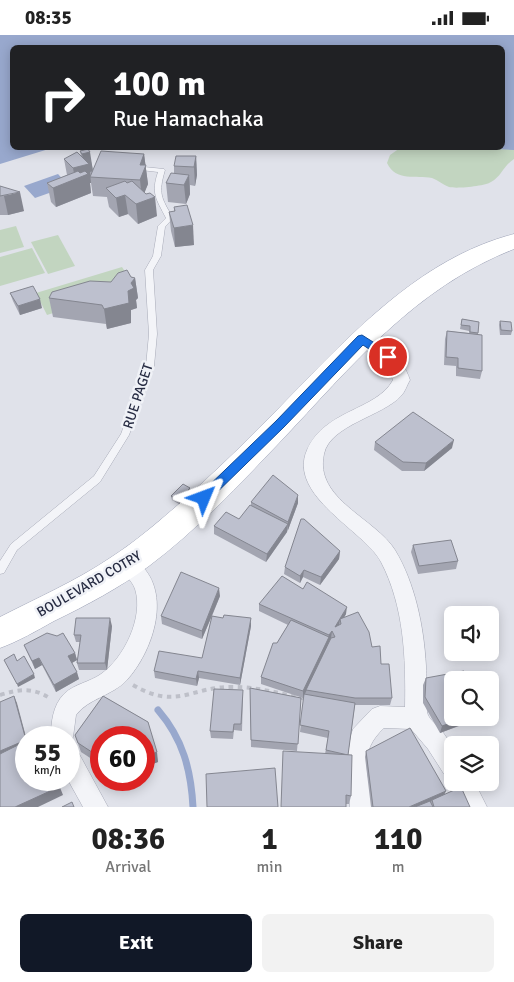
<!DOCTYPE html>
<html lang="en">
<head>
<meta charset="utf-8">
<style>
  :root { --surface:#fff; --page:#f2f2f2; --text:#222; --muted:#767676; --accent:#111827 }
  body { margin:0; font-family:Signika,sans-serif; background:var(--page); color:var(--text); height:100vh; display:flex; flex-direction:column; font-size:19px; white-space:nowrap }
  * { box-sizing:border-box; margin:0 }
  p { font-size:16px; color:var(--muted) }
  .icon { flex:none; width:28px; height:28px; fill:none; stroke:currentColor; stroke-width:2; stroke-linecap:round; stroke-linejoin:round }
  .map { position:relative; height:772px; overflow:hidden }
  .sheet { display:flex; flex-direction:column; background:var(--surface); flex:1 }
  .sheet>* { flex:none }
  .hud { position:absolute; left:10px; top:10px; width:495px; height:105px; border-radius:8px; box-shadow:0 2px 12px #0003; background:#202124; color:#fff; overflow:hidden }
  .buttons { position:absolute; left:444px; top:571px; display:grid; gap:10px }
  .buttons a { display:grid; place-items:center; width:55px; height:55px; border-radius:8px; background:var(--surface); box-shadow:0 2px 12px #0003; font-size:25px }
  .speed { position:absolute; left:15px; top:691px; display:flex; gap:10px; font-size:25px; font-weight:700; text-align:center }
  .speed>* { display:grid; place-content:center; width:65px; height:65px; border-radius:50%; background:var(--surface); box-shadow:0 2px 12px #0003; line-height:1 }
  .speed small { font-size:12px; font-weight:400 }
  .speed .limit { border:8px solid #d22; background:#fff; color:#111 }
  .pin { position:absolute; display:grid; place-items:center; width:42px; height:42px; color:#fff; margin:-21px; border:2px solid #fff; border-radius:50%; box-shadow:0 1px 5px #0007 }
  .me { position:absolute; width:55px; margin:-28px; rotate:46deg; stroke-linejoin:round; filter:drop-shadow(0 0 4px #0008) }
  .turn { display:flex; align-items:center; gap:18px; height:105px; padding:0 20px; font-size:22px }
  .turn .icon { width:65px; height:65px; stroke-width:2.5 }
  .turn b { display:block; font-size:35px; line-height:42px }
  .eta { display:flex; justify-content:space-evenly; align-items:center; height:85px; text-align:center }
  .eta b { font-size:30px; font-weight:800; line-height:35px }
  .action { display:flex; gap:10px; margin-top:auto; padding:10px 20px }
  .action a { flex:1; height:58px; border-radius:8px; background:var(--accent); color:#fff; font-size:20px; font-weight:800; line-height:58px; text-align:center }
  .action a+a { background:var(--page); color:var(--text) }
  .status { display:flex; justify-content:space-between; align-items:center; height:35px; padding:0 25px; background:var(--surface); direction:ltr }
  .status svg { height:14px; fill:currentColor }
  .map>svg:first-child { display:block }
  .green { fill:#c2d5c0 }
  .water { fill:#98a8cd }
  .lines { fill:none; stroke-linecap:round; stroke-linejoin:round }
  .stream { stroke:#98a8cd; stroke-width:7 }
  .lane-casing { stroke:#a8abb8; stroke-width:1 }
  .street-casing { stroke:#a8abb8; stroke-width:1 }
  .primary-casing { stroke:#9ea3b7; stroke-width:1 }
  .path { stroke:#bec0c9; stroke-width:4; stroke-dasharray:4.5 4.5; stroke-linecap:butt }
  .lane { fill:#f3f4f8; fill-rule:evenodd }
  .street { fill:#f3f4f8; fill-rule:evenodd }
  .primary { fill:#fff; fill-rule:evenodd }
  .wall { fill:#a3a5b1 }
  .shaded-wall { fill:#848690 }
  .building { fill:#bdc0ce; stroke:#848690 }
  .route { fill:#1a73e8; stroke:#114b97 }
  .labels { text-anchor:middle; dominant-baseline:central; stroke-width:5; stroke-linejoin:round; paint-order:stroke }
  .street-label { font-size:14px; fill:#272c43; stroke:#f0f2f7 }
</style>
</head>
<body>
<div class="status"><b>08:35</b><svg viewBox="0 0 49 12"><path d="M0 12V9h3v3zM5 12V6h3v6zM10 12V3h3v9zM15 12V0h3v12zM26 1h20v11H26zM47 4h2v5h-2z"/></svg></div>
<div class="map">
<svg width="514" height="772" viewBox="0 0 514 772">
  <rect width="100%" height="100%" fill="#e0e2ea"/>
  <g class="green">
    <path d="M514,80V124C503,131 502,141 491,147C485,151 457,154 449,152C443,150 438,145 432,143C416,140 396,147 387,128L390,120L400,113L502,112Z"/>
    <polygon points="16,191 24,212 0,218 0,195"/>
    <polygon points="58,200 75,231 48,239 31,207"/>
    <polygon points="32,213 45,238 0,251 0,222"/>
    <polygon points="122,232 135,252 47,280 36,258"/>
  </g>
  <g class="water">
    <polygon points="0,0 514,0 514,115 478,113 502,112 502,12 12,12 12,112 52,113 0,129"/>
    <polygon points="58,139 69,151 35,163 24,151"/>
  </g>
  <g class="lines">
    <path class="stream" d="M158,675C183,704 191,735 193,772"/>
    <g class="lane-casing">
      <path id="lane" d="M134,131L164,134L165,135C158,159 161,162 173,183L165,192L161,221L153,235L157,299L154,331L129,400L100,447L17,515L4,538L0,539V526L11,509L94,441L121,399L146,331L149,299L145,235L153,221L158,191L166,183C156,164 151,158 158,137L132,134V132Z"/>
    </g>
    <g class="street-casing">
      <g id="street">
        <path d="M362,299C386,305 402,322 410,345C407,350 405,357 401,361C383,381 330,390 324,419C314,464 375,483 395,515C415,548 424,592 426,631C427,640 425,674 428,680C430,685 437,690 440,694C453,708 455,724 452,743L444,739L428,714L411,694L384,693C357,718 368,740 374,772H350L344,722L353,694L372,674L380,671L405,672C406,623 404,571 381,527C365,496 287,461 307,415C325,374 376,376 393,345L387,329L356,308L354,304L356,300Z"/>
        <path d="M128,521C135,523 138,527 143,532C171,563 152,617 127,645C112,661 89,663 76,680L73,702L69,710V702H51C51,687 53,670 64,659C74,649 90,647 101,639C124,623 144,582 135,554C132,545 122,538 118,529L121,523Z"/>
        <polygon points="69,711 77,715 108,772 83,772 68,745"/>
        <polygon points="452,745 452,748 475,748 487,772 462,772 451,748"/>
      </g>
    </g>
    <g class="primary-casing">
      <path id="primary" d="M514,199V214C414,253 352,331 280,407C239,450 197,495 149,531C119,553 87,570 54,586C36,596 19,606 0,613V582C37,563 76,546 110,523C135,507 157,488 179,469C214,438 247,406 280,372C347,304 417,224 514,199Z"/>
    </g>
    <g class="path">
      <path d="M133,650C178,676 190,651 234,652C258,652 282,659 306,664"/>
      <path d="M0,660C20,654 33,652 51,664"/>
    </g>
    <use href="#lane" class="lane"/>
    <use href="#street" class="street"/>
    <use href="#primary" class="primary"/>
  </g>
  <g class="wall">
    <polygon points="88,114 93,135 144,119 148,149 144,158 157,181 138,189 128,179 119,182 109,172 107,162 93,161 91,148 90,148 91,158 56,172 51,167 47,148 67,140 64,124 81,121 80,116"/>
    <polygon points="196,121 197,140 195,151 190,150 190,159 186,169 168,167 166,148 174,138 174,131"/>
    <polygon points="0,151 24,176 8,180 0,180"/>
    <polygon points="174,172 194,210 175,212 171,196 169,177 174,177"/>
    <polygon points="131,242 135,243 138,263 136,265 137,273 131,275 131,288 107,294 106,289 53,282 49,263"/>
    <polygon points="10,258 42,273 20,280 13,266"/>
    <polygon points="462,284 479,287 478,299 482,336 480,344 456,341 456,331 444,330 445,304 447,296 469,298 469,296 460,294"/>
    <polygon points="500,286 512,296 511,300 500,300 499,290"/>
    <polygon points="375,407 452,413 424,436 402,436 374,415"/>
    <polygon points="190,453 190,457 179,469 172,465 171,461"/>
    <polygon points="251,467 298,468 288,495 288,494 287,497 266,527 214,499 214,491 239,484 251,471"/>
    <polygon points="413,510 458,526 456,534 418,539 411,517"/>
    <polygon points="340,516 339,524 320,550 303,542 300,548 284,539 285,532"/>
    <polygon points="220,561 212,581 251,591 240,650 199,643 197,651 155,643 154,636 202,623 212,581 202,604 162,589 161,581"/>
    <polygon points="259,569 346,579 344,582 372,612 381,629 392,663 390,670 355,670 348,720 351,761 349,769 346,769 325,719 328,703 300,697 304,660 303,663 261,649 261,642 277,608 288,590 259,576"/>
    <polygon points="112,591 107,635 79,635 77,628 80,607 76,607 74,600"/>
    <polygon points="24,610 75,618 77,625 72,628 79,644 56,657 42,630 35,634"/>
    <polygon points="426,643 452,682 481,683 440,698 423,668 423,650"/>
    <polygon points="250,653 301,663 297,716 251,712"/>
    <polygon points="103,661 148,687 158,727 144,732 144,702 101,702 101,730 81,717 75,700"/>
    <polygon points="243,662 242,696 234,695 233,704 211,703 210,696"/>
    <polygon points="366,716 445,759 470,772 371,772 365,722"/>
  </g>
  <g class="shaded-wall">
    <polygon points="90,117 93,136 90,137 91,148 90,148 91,158 56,172 53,153 75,144 73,133 84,130 82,119"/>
    <polygon points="144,119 148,149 142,164 140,145 140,130"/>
    <polygon points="196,121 197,140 195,151 194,132"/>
    <polygon points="189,140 190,159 186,169 184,150"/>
    <polygon points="20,157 24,176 8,180 4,161"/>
    <polygon points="125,160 128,179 119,182 116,163"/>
    <polygon points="155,162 157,181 138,189 136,169"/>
    <polygon points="193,190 194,210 175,212 174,193"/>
    <polygon points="135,243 138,263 136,265 137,273 131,275 131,288 107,294 104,274 128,256 131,248"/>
    <polygon points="40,264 42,273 20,280 18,271"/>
    <polygon points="454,405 452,413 424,436 426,428"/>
    <polygon points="190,453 190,457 179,469 178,465"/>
    <polygon points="298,460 298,468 288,495 288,487"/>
    <polygon points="288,489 287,497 266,527 267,519"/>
    <polygon points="340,516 339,524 320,550 321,542"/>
    <polygon points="304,535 303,542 300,548 300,541"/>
    <polygon points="219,553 220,561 202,604 202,596"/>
    <polygon points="347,572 346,579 341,588 340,584 339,590 335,592"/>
    <polygon points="110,583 112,591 107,635 105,628"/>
    <polygon points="251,583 251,591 240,650 240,643"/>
    <polygon points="332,596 331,603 303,663 303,656 329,600"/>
    <polygon points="75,618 77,625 70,629 68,621"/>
    <polygon points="39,623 42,630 35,634 32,626"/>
    <polygon points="198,636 199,643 197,651 196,644"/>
    <polygon points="77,637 79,644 56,657 54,650"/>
    <polygon points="34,639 35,643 18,652 17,649"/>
    <polygon points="14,661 17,668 26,702 26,712 0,724 0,716"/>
    <polygon points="467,682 481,682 440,698 442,691"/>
    <polygon points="157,717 158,727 144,732 144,722"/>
    <polygon points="56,745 57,745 63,760 38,772 15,772"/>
    <polygon points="446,756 443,762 432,765 430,768 421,772 409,772"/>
  </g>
  <g class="building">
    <polygon points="88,114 90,117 82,119 80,116"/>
    <polygon points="101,116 144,119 140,130 146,130 140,145 90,142"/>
    <polygon points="77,117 89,129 73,133 64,124"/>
    <polygon points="176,121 196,121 194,132 174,131"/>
    <polygon points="78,136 80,138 85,136 88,139 53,153 47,148"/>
    <polygon points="171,138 189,140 184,150 166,148"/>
    <polygon points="125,146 127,148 132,146 146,159 150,158 155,162 136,169 125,160 116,163 106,153"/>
    <polygon points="0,151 20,157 0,161"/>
    <polygon points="187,170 193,190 174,193 169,177 175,176 174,172"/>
    <polygon points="127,235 131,242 135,243 131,248 134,253 128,256 129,268 104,274 102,270 49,263 52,257 90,246 111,247 118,238"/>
    <polygon points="33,251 40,264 18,271 10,258"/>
    <polygon points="462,284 479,287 478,298 470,297 470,291 461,290"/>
    <polygon points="500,286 511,287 512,296 501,295"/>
    <polygon points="447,296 482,300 482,336 458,333 458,323 446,322"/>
    <polygon points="413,377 454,405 426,428 403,427 375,407"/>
    <polygon points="273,440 298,460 288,487 251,467"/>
    <polygon points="183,449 190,453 178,465 171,461"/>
    <polygon points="250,470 288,489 267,519 214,491 226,477 239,484"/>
    <polygon points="301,484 304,484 340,516 321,542 304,535 300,541 285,532"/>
    <polygon points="451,505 458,526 419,531 413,510"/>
    <polygon points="181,537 219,553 202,596 161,581"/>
    <polygon points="282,541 303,554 307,547 347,572 335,592 341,589 340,584 358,577 369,597 372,612 380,611 381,629 389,629 392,663 355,663 306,655 331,603 335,602 332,596 329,600 259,569"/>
    <polygon points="224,580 251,583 240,643 198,636 196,644 154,636 159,616 202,623 212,581 223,583"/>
    <polygon points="76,583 110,583 105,628 77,628 81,600 74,600"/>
    <polygon points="291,585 329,602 303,656 261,642 273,608 277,608"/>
    <polygon points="47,598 57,601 63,598 75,618 68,621 77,637 54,650 39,623 32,626 24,610"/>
    <polygon points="14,619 17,626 24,621 34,639 17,649 4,625"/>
    <polygon points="464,636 469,645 452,645 452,682 467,682 442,691 425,662 426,643"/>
    <polygon points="250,653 301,663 298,709 251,705"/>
    <polygon points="214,654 243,655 241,689 234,689 233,697 210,696"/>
    <polygon points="304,659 355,668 348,720 326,715 329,696 300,690"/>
    <polygon points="14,661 26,705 0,716 0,667"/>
    <polygon points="103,661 148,687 157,717 144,722 144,702 101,702 101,723 78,708 75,700"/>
    <polygon points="410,693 446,756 409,772 373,772 366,716"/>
    <polygon points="26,706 26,745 56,745 59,752 15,772 0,772 0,719"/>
    <polygon points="283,716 352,720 351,761 346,760 346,772 281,772"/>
    <polygon points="275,733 278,772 207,772 206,739"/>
    <polygon points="461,752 470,772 434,772 432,765"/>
    <polygon points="430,766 433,772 415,772"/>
    <polygon points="72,767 74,772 62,772"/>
  </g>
  <polygon class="route" points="362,300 392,319 392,324 384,324 363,310 284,392 208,466 200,466 198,463 200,459 276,386 358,301"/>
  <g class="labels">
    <g class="street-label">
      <text transform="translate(138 361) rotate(-72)">RUE PAGET</text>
      <text transform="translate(89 549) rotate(-30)">BOULEVARD COTRY</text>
    </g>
  </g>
</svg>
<div class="buttons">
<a><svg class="icon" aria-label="sound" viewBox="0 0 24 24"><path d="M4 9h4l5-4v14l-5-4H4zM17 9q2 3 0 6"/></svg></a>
<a><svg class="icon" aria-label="search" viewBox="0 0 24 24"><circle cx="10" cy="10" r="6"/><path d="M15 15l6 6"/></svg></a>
<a><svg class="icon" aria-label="layers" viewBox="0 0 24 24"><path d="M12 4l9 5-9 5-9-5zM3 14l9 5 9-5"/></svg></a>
</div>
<div class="speed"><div>55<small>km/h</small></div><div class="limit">60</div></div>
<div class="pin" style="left:388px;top:322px;background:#d93025"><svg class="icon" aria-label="arrive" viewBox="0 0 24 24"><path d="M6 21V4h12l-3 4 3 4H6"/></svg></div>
<svg class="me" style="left:204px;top:463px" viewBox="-20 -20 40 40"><path d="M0-17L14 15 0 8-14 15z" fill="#1a73e8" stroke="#fff" stroke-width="4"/></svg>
<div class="hud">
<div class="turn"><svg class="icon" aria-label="right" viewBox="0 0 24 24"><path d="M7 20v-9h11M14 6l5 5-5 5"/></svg><div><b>100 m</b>Rue Hamachaka</div></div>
</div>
</div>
<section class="sheet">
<div class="eta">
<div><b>08:36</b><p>Arrival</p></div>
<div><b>1</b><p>min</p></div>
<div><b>110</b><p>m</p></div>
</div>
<div class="action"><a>Exit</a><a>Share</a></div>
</section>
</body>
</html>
